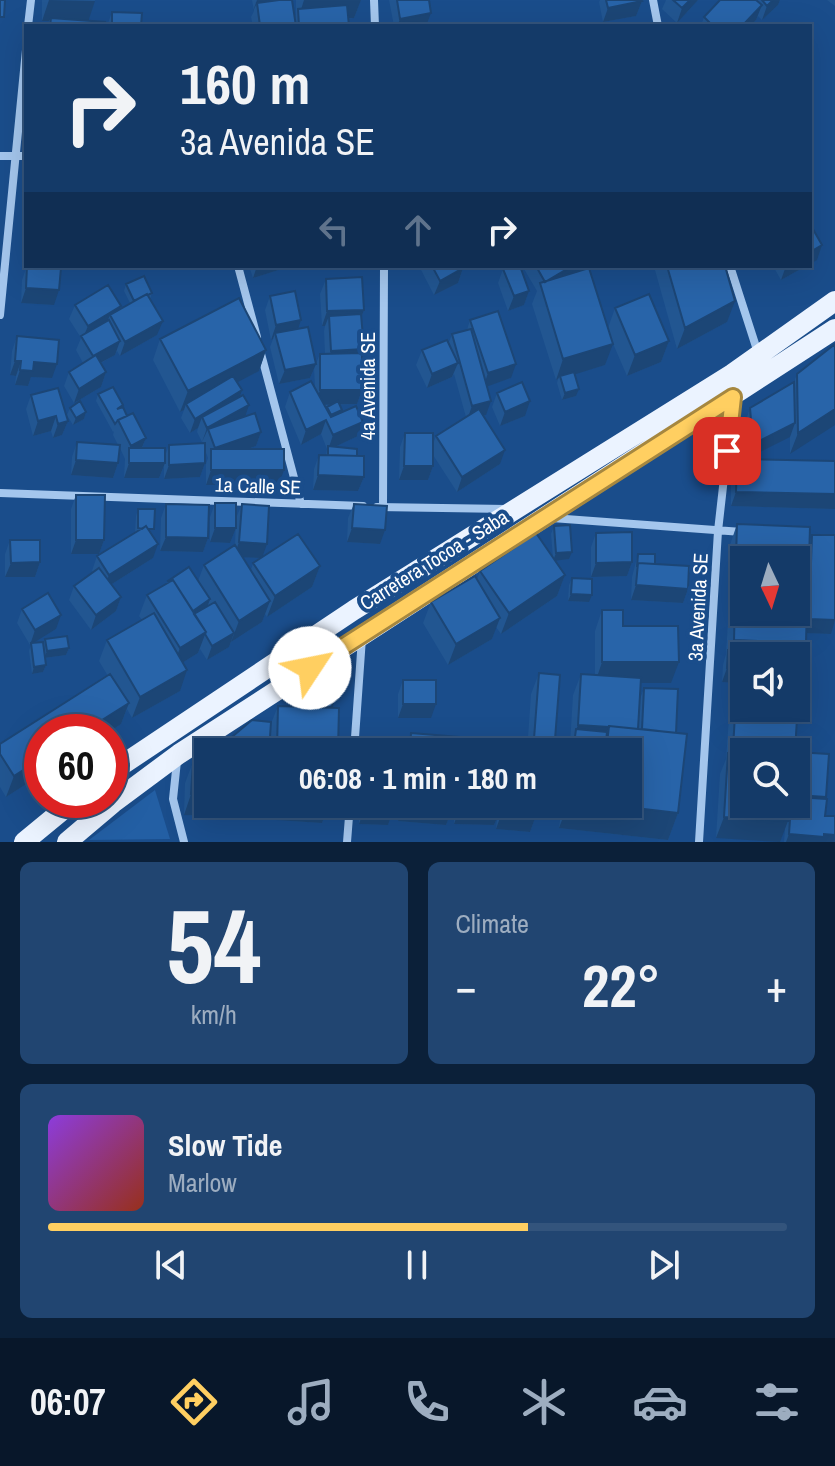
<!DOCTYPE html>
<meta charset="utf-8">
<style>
:root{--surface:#143a68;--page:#214571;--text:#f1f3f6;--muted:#9dadc0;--line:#33547c;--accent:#ffcf61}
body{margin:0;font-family:"Archivo Narrow",sans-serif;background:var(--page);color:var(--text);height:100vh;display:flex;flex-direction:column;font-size:30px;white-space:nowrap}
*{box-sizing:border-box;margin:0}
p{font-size:26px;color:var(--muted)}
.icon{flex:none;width:44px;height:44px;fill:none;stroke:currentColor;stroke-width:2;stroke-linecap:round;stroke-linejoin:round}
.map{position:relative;height:842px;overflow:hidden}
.side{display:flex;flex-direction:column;gap:20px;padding:20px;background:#0b2039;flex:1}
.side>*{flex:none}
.banner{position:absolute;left:24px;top:24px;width:788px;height:244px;border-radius:0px;box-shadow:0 8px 32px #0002,0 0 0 2px var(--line);background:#143a68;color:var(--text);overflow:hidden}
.needle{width:52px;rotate:176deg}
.fabs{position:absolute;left:730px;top:546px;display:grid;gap:16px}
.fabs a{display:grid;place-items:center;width:80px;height:80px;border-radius:0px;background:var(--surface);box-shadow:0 8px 32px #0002,0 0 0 2px var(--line);font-size:40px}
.speed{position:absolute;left:24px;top:714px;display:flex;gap:16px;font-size:40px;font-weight:700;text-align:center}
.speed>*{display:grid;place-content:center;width:104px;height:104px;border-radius:50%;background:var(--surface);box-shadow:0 8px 32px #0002,0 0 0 2px var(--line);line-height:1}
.speed .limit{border:12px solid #d22;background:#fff;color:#111}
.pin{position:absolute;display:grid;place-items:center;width:68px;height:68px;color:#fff;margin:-34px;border-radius:16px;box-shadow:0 4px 12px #0006}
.me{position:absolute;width:88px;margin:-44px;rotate:56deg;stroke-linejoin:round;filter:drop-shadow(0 0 6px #0008)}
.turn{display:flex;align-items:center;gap:28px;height:168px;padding:0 24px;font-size:36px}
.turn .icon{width:104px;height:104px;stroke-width:2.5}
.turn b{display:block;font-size:56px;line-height:68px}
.lanes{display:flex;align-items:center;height:76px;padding:0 24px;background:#0003;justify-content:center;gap:40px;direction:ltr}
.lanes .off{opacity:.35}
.big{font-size:60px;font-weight:700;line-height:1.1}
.side .widget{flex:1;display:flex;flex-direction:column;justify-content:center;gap:12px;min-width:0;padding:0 28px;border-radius:12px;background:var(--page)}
.side .dial{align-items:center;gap:0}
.dial b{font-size:104px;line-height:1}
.song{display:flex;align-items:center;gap:24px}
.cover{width:96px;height:96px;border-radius:12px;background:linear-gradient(135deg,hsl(270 70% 55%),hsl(10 70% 35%))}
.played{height:8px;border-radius:4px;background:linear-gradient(90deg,var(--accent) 65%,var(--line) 65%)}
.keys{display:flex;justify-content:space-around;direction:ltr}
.heat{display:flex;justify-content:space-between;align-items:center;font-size:44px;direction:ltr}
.side .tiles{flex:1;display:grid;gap:20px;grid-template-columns:1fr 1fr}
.widget:last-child{grid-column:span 2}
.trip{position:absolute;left:194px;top:738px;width:448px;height:80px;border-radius:0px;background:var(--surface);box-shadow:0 8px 32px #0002,0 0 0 2px var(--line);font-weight:700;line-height:80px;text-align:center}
.tab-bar{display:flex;height:128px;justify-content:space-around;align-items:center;background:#08172a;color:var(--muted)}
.tab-bar .icon{width:56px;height:56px}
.tab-bar .on{color:var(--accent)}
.tab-bar b{font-size:36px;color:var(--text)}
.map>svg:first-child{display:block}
.green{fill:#235fa4}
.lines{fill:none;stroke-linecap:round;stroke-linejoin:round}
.minor{stroke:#a4c6ed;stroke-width:8}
.primary{stroke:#ebf3ff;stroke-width:20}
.wall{fill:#225691;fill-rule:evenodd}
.shaded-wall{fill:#1c4676}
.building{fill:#2864a9;stroke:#1c4676;stroke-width:2}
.route-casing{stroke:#a6873f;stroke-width:20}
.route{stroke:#ffcf61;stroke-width:14}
.labels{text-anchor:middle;stroke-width:8;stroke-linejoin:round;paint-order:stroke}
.street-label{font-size:20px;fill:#fff;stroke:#1a4d8b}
</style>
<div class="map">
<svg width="835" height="842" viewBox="0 0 835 842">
<rect width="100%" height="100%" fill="#1a4d8b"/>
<path class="green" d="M155,790L170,839L89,840Z"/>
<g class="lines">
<path class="minor" d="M374,0L375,26
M653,0L658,26
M28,26L31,0
M0,156H26
M238,266L257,337
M730,266L758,353
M0,315L26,50
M260,350L301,504
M0,493L363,506
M377,507L507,509
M383,507L384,266
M552,518L742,532
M354,752L362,638
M177,761L173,799L184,842
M347,842L350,804
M699,842L718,531L733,398"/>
<path class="primary" d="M110,773L354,610L732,374L835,301
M24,842L75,800
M67,842L113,803L179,754L835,329"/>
</g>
<path class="wall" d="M42,0H95L88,20L104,26H47L49,21H42Z
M252,0H292L295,18L296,14V0H361L354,18L348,19L349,26H253L251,17L254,11Z
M389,0H429L426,26H394Z
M600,0H641L642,1L636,16L603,22L599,2Z
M666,0H698L677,23L662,9Z
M720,0H780L778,5L762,20L758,16L756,20L750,26H701L704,17Z
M827,0H835V6Z
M112,12L141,26H107Z
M26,166V193H25L23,173Z
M27,266L54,305L21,303L22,280Z
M249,266H291L253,278Z
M419,266H462L463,268L458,283L434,295Z
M525,266H583L582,270L608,328L615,308L669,341L661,362L627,376L611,339L605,365L574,374L576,396L562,400L557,383L558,379L556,380L532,304L537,291L524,269Z
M656,266H725L727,322L677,349L655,270Z
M773,266H806L781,280Z
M503,269L529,291L524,305L508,311L498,283Z
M326,279L364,310L362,316V390L357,404L339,405L341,413L363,422L358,436L334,447L357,456L364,477L358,491L313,490L314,469L319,455H326L327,449L321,434L301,445L285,407L290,392L315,387L314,368L320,354H325L324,331L325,326H322L320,294Z
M126,284L152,293L150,299L157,335L120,356L117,351L115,355L101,363L106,372L101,387L74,403L64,386L69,372L83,363L76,350L81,338L69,319L75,305L121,306L120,309L130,303L124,291Z
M270,296L298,329L316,364L310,378L279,384L270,347L273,339L271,340L265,310Z
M470,320L511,378L487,386L486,415L483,416L500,464L457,492L433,455V466L428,480H399L400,447L405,433L433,444L436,436L466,417L454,374L452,377L427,388L416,365L422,350L449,342L452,334L467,330Z
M17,336L52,378L31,377L28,386L15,385L16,376L10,375L12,351Z
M160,339L266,350L259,371L237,382L245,416L261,432L256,446L248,449L279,484L206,485V464L208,458L205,450V463L200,477L164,479V466L159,478H124L125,459L120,448L118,463L113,478L71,475L72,457L77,442L118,445L113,435L114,431L113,432L96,401L98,394L122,407L127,416L146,438L142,448L165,456L169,445L203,444V442H202L197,432L198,428L190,433L181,418L184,410L180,412L153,360Z
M835,344L790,454V436L748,458L745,423L750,408L794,382L797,374Z
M497,393L525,416L500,426L492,407Z
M31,395L68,421L62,435L53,438L51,431L33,436L26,409Z
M70,408L86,412L84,419L73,425L67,415Z
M737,459L835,461V509L731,506V473Z
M76,495L104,540L99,554H71V509Z
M215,503L236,528L230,543L210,542V517Z
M166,504L208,538L203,552L160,551L161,518Z
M242,504L262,558L320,566L312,587L267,617L265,614L262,622L231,642L229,647L207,660L200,649L198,653L183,662L180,691L132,718L127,709L121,724L6,797L0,787V744L108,676L99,661L107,640L142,620L139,616L147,595L168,583V581H198L204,565L235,545L236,518ZM243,557L261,558L253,563L251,570Z
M354,504L380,544L347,542L348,518Z
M138,509L152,535L153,558L112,584L121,597L116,611L91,630L69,600L74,586L93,572L92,571L97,556L135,533L136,516Z
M737,524L810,540L812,535L831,634L806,633L798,663V671L744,804H796L825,799V816L835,842H784L785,828L716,838L720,774L726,759L729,718L734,704V689L736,683L722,682L723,665L726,654L728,622L735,601L796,612V560H744V580L728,579L730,545ZM806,570L805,581H802Z
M554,526L569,559L555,560L565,575L557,596L501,634L496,627L492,639L448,665L423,623L431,602L477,579L480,571L553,558L551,534Z
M596,533L632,562L627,576L591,577V547Z
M10,540L40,562L35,577H5V554Z
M638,554L655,564L688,589L683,603L631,600L632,577Z
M572,578L589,602L568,601L569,585Z
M22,609L56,629L32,643L43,644L45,639L69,648L66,655L45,658L46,665L43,672L32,674L29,651L31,644L30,645L17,623Z
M602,610L623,626L671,683H641L640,699L644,688L676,733L678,813L668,840L559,828L562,804H628V752H568L570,744L573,695L581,674L595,675V631Z
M539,673L554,752H527L531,694Z
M403,680L431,718H398V694Z
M305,683L332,707L337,752H269L270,735L269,752H218L220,747L270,726L278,706L299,707L300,697Z
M411,733L458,752H404Z
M193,762L266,818L184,815L185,783Z
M277,804H329L322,823L276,820Z
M359,804H394L388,825L359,824Z
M400,804H454L446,825L398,821Z
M454,804H537L535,818L530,832L496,829L497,818L494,825L454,824Z"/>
<path class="shaded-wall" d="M49,0L95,1L88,22L51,18L49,21H42Z
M257,0H279L257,3L253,11Z
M304,0H361L354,18L299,21V16Z
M690,0H698L677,23L682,8Z
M773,0H780L778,5L762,20L767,6Z
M642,1L636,16L603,22L608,8Z
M762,5L756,20L750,26H742Z
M431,13L426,26H400V22L399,26H397L400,19Z
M822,245L817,260L810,264V252Z
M257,266H291L253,278Z
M572,266H583L581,272L545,282Z
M786,266H806L781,280Z
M463,268L458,283L434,295L440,281Z
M26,288L59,290L54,305L21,303Z
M529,291L524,305L508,311L514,296Z
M735,301L727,322L677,349L685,328Z
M121,306L116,320L110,315L105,327L82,340L88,326Z
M364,310L359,324L329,316L325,326H322L327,311Z
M301,320L296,335L275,333L273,339L271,340L276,325Z
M163,321L157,335L120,356L125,342Z
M120,341L115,355L87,370L93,356Z
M669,341L661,362L627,376L635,355Z
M613,344L605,365L560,379V376L558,379L556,380L563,359Z
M364,349L359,363L326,365L331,351Z
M266,350L259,371L189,408L186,404L184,410L180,412L188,391Z
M15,361H21L16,376L10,375Z
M34,362L57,364L52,378L31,377L28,386L15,385L20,370Z
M458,363L452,377L427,388L432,374Z
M316,364L310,378L279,384L285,370Z
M516,364L511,378L483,388L488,373Z
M106,372L101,387L74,403L79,389Z
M579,389L576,396L562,400L565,393Z
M242,390L237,405L202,417L198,428L190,433L195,419Z
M320,390H362L357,404L315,405Z
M491,401L486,415L467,420L472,406Z
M530,401L525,416L500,426L505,412Z
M249,405L244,420L208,429L202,442L207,428Z
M835,409V425L790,454L798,433Z
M86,412L84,419L73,425L76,418Z
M56,416L51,431L33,436L38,421Z
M326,420L321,434L301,445L306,430Z
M68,421L62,435L53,438L58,424Z
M363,422L358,436L328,450L333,435Z
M795,423L790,437L748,458L753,444Z
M261,432L256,446L211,462L215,448Z
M146,438L140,452L129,450L131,446Z
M505,450L500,464L457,492L462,477Z
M76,460L118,463L113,478L71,475Z
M129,463H165L159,478H124Z
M205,463L200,477L164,479L169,465Z
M404,466H433L428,480H399Z
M211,470H284L279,484L206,485Z
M318,475L364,477L358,491L313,490Z
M736,492L835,494V509L731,506Z
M215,528H236L230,543L210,542Z
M352,528L385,530L380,544L347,542Z
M166,537L208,538L203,552L160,551Z
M76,540H104L99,554H71Z
M239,542L267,544L262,558L234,557Z
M158,544L153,558L104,589L109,575Z
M572,552L569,559L553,561L556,553Z
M736,558L779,560H744V580L728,579Z
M796,561H809L801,582H796Z
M40,562L35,577H5L11,563Z
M632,562L627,576L591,577L596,563Z
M320,566L312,587L267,617L275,596Z
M565,575L557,596L501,634L509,613Z
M636,585L688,589L683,603L631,600Z
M571,594L592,595L589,602L568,601Z
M121,597L116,611L91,630L96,615Z
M210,599L205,614L196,620L190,613Z
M270,601L262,622L231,642L239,621Z
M61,615L56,629L30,645L35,630Z
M500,618L492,639L448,665L456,644Z
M809,619L835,620L831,634L804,633Z
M206,632L198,653L172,669L180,648Z
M234,633L229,647L207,660L212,646Z
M734,640L806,643L798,664L727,657Z
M69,648L66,655L44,658L47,651Z
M602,662H679L671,683H595Z
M46,665L43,672L32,674L34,667Z
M727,668L744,669V683L740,674L736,683L722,682Z
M187,670L180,691L132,718L140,697Z
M129,703L121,724L109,732H83Z
M403,704H436L431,718H398Z
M578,725L609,727L601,748L575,732Z
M277,749L338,750L337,752H276Z
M733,749L776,752H744V771L727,765Z
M42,758V774L6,797L14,776Z
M191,794L208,795V804H271L266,818L184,815Z
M796,795L826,797L821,812L796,804Z
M282,804H329L322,823L276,820Z
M405,804H454L446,825L398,821Z
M601,804L678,813L668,840L559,828L567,807L598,810Z
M364,810H393L388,825L359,824Z
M459,810L500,811L494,825L454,824Z
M501,815L535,818L530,832L496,829Z
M724,817L788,821L780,842L716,838Z
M789,834L835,835V842H786Z"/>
<path class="building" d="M0,0H5L4,17H0Z
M279,0H292L296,26H260L257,3Z
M397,0H429L431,13L400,19Z
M606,0H641L642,1L608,8Z
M673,0H690L682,8Z
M720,0H756L762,5L742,26H713L704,17Z
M762,0H773L767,6Z
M347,5L349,26H299L298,9Z
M112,12L142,13L141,26H112Z
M51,18L105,22L104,26H50Z
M400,22L419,23V26H400Z
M810,224L822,245L810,252Z
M27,266L61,268L59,290L26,288Z
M432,266H462L463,268L440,281Z
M511,266H520L529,291L514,296L503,269Z
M536,266H572L545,282Z
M667,266H725L735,301L685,328Z
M589,268L613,344L563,359L540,283Z
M144,276L152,293L148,295L147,294L134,301L126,284Z
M362,277L364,310L327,311L326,279Z
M108,285L121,306L88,326L75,305Z
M295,291L301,320L276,325L270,296Z
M147,294L163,321L125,342L110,315Z
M649,294L669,341L635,355L615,308Z
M239,298L266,350L188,391L160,339Z
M498,311L516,364L488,373L470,320Z
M361,314L364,349L331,351L329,316Z
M109,320L120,341L93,356L81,336Z
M308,327L316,364L285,370L275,333Z
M471,329L491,401L472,406L452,334Z
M17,336L59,340L57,364L34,362L33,371L20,370L21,361H15Z
M447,340L458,363L432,374L422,350Z
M835,344V409L798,433L797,374Z
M362,353V390H320V354Z
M96,355L106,372L79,389L69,372Z
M574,372L579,389L565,393L560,376Z
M233,376L242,390L195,419L186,404Z
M311,381L331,417L356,406L363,422L333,435L326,420L306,430L290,392Z
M522,382L530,401L505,412L497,393Z
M794,382L795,423L753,444L750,408Z
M113,387L123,405L117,409L123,407L127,416L118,420L115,424L98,394Z
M58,388L68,421L58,424L56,416L38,421L31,395Z
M243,395L249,405L207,428L202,417Z
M80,401L86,412L76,418L70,408Z
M338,401L342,410L331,415L327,407Z
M479,409L505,450L462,477L436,436Z
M133,413L146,438L131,446L118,420Z
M255,413L261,432L215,448L208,429Z
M405,433H433V466H404Z
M77,442L120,445L118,463L76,460Z
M205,443V463L169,465V445Z
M328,446L357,449V456L328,455Z
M129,448H165V463H129Z
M211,449H284V470H211Z
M319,455L364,456V477L318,475Z
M737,459L835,461V494L736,492Z
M76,495H105L104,540H76Z
M215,503H236V528H215Z
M166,504L209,505L208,538L166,537Z
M242,504L269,506L267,544L239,542Z
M354,504L387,506L385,530L352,528Z
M138,509H155L154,529H148L146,526L142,529L138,528Z
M737,524L810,527L809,561L736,558Z
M570,525L572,552L556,553L554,526Z
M146,526L158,544L109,575L97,556Z
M632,532V562L596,563V533Z
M536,533L565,575L509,613L480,571Z
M298,534L320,566L275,596L253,563Z
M812,535H835V620L809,619Z
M10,540H40V562L11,563Z
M235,545L270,601L239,621L204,565Z
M638,554H655V564L638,563L637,567Z
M638,563L689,566L688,589L636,585Z
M189,567L210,599L193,611L173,580L169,582L168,581Z
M99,568L121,597L96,615L74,586Z
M475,576L500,618L456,644L431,602Z
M572,578L592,579V595L571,594Z
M173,580L206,632L180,648L147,595Z
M796,581H806L805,604H796Z
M48,593L61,615L35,630L22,609Z
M735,601L744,602V612H796V604H807L806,643L734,640Z
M215,602L234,633L212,646L205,634L206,632L194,614Z
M602,610H623V626H678L679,662H602Z
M154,613L187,670L140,697L107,640Z
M67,636L69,648L47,651L45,639Z
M43,642L46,665L34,667L31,643Z
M728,650L799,653L798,671L796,670V656H744V669L727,668Z
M539,673L560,675L554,752H533Z
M110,674L129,703L83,732H42V758L14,776L0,754V744Z
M581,674L641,678L638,729L609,726V727L578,725Z
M740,674H744V698L739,697Z
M796,676H797V701H796Z
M403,680H436V704H403Z
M305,683L334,687L332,707H302Z
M644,688L678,689L676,733L642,729Z
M736,697L744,698V708H796V701H798L795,752L733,749Z
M278,706L339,708L338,750L277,749Z
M252,720L271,722L269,752H220V747Z
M609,726L687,734L678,813L601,804H628V752H606Z
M576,729L607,732L605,752H573Z
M411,733L459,737L458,752H410Z
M795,752L829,754L826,797L796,795Z
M728,753L744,754V804H789L788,821L724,817Z
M193,762L208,763V795L191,794Z
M796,797L827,799L825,816H835V835L824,834V837L789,834L791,804H796Z
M364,804H394L393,810H364Z
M459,804H500V811L459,810Z
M502,804H537L535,818L501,815Z
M567,804H599L598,810L567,807Z"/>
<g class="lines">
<g class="route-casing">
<path id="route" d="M310,668L733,397L727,451"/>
</g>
<use href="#route" class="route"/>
</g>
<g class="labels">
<g class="street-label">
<text transform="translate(368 386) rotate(-90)" y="7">4a Avenida SE</text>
<text transform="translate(258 486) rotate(2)" y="7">1a Calle SE</text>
<text transform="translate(434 560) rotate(-32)" y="7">Carretera Tocoa - Saba</text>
<text transform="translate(698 607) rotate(-87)" y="7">3a Avenida SE</text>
</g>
</g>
</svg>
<div class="fabs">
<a><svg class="needle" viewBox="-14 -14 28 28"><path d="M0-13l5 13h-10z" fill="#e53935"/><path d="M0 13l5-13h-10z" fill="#9dadc0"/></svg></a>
<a><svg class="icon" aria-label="sound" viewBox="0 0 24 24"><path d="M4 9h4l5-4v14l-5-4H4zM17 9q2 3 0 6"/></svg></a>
<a><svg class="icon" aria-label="search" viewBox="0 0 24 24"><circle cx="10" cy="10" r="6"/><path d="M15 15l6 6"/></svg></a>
</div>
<div class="speed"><div class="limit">60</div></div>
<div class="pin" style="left:727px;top:451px;background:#d93025"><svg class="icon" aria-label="arrive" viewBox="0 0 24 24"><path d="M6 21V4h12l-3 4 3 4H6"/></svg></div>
<svg class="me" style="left:310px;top:668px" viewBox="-20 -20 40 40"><circle r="19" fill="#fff"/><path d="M0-13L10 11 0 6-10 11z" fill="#ffcf61"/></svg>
<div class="trip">06:08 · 1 min · 180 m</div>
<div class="banner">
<div class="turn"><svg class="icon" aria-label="right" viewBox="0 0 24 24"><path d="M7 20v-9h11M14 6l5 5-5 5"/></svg><div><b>160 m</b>3a Avenida SE</div></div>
<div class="lanes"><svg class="icon off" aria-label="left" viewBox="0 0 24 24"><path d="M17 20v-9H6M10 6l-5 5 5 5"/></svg><svg class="icon off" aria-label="ahead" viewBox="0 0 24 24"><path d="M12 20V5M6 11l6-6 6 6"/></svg><svg class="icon" aria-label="right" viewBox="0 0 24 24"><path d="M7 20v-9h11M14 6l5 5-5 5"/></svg></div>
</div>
</div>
<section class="side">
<div class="tiles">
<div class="widget dial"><b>54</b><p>km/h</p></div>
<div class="widget"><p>Climate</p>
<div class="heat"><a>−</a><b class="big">22°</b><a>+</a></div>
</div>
<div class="widget">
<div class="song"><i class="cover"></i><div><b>Slow Tide</b><p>Marlow</p></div></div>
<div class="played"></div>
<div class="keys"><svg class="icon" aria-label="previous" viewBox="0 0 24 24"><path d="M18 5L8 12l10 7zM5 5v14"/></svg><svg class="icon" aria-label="pause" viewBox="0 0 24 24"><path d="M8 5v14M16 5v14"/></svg><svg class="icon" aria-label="next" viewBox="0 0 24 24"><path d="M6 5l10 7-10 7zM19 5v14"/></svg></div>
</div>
</div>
</section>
<nav class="tab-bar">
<b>06:07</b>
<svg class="icon on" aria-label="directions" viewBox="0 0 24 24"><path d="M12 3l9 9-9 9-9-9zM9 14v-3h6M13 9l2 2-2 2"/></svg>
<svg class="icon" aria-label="music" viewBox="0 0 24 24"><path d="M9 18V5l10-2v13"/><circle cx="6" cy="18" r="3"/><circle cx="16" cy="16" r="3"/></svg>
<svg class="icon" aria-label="phone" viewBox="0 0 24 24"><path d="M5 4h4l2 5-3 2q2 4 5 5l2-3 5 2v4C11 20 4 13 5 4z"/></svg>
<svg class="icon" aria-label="climate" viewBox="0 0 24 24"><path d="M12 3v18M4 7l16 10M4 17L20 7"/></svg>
<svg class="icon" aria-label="car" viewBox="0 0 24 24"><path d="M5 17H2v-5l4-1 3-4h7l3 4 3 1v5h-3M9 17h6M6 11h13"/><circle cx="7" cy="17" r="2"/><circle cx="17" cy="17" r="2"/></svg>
<svg class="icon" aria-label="filters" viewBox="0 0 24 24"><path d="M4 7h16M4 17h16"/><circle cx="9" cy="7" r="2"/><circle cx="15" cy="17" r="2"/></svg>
</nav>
